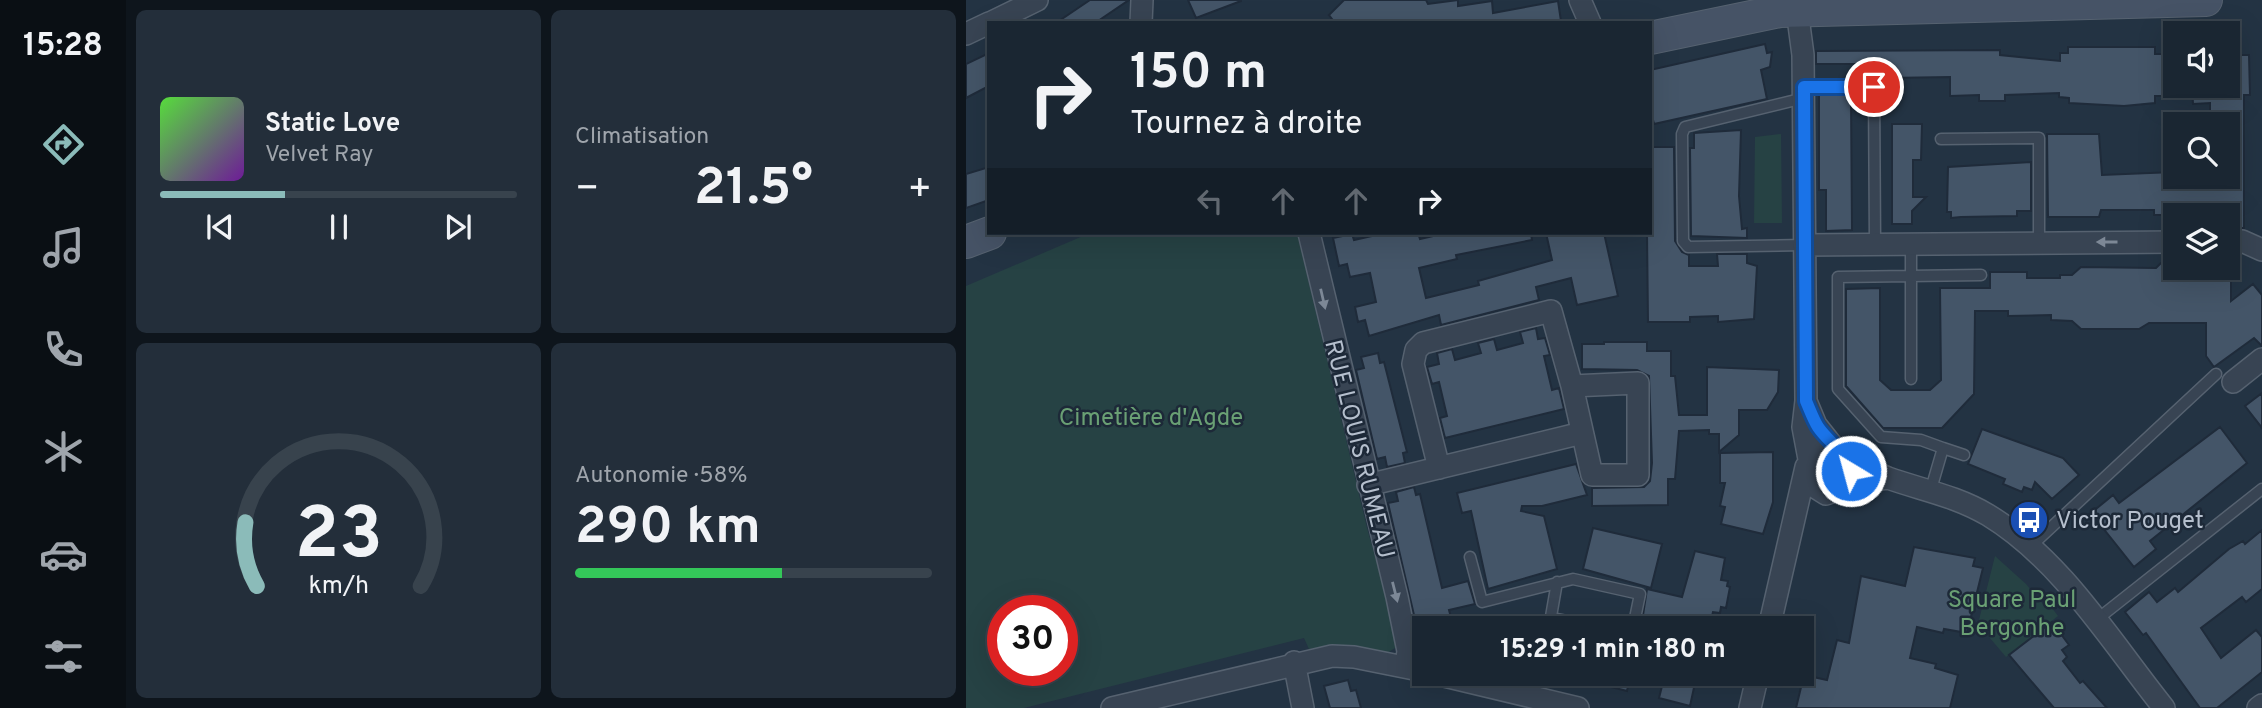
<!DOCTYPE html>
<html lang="fr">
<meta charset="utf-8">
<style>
:root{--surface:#1a2632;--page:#232e3a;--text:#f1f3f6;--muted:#9fa5ac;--line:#38434d;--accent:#8bbbb9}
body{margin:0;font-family:Overpass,sans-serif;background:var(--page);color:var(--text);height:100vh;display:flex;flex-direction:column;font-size:26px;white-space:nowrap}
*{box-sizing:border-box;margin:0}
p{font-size:23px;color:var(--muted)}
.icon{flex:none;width:38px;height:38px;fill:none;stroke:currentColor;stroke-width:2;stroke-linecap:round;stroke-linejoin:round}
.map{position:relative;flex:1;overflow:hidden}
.panel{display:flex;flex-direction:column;gap:10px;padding:10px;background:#0e151c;width:840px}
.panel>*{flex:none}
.hud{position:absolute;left:21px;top:21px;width:665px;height:214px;border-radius:0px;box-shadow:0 7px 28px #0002,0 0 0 2px var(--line);background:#1a2632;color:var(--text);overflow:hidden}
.tools{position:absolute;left:1197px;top:21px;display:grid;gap:14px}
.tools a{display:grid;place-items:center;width:77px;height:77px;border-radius:0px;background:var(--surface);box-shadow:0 7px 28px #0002,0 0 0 2px var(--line);font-size:35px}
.speed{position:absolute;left:21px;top:595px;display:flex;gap:14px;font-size:35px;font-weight:700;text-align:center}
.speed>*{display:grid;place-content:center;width:91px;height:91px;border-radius:50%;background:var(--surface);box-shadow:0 7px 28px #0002,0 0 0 2px var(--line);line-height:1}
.speed .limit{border:10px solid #d22;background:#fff;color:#111}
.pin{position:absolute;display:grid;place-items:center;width:60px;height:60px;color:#fff;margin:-30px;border:4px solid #fff;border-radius:50%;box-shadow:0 2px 7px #0007}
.me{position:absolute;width:77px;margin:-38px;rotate:323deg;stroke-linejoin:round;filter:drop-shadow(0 0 5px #0008)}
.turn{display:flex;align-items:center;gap:24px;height:147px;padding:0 28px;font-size:32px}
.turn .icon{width:91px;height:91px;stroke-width:2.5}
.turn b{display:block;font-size:49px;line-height:60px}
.lanes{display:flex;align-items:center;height:66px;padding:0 28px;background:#0003;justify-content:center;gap:35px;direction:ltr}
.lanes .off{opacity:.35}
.big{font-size:52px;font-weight:700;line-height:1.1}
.panel .card{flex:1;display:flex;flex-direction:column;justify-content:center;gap:10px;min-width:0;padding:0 24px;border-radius:10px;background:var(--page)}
.panel .dial{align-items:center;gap:0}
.dial svg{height:182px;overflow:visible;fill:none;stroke:var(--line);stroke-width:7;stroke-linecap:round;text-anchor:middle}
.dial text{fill:var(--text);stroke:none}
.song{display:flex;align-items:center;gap:21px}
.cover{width:84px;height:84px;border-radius:10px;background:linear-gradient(135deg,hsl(110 70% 55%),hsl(280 70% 35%))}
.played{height:7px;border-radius:4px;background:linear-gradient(90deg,var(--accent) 35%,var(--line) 35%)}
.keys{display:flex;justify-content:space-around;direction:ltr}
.heat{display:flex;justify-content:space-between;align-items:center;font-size:38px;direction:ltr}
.charge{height:10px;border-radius:5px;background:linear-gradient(90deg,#34c759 58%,var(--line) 0)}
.panel .tiles{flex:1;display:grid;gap:10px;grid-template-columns:repeat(2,1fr)}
.trip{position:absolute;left:446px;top:616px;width:402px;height:70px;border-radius:0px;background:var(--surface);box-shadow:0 7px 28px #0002,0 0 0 2px var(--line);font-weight:700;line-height:70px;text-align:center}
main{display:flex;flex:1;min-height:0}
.menu{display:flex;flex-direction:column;width:126px;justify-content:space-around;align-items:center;background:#0a0f14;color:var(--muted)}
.menu .icon{width:49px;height:49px}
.menu .current{color:var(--accent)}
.menu b{font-size:32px;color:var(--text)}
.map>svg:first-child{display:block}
.green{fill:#264244;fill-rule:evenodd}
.building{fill:#445568;stroke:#1f2b3a;stroke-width:2}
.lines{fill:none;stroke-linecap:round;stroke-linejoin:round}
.service-casing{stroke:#566270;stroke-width:13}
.minor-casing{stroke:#566270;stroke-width:24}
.secondary-casing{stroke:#566270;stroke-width:34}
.service{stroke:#384453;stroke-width:10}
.minor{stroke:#384453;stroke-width:21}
.secondary{stroke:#465366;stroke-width:32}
.oneway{fill:#7d8896}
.route-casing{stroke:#114b97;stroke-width:18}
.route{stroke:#1a73e8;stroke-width:12}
.labels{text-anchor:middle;stroke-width:5;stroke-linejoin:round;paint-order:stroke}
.park-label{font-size:24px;fill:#6aa074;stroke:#1d2938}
.street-label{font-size:24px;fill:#b5bfcd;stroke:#1d2938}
.poi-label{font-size:24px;fill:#b5bfcd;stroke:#1d2938;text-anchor:start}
</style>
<main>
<nav class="menu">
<b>15:28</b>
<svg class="icon current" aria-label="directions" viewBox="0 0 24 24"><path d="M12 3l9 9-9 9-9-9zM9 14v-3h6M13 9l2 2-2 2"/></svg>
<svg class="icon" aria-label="music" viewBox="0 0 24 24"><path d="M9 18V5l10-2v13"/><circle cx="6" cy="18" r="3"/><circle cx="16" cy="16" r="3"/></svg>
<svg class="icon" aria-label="phone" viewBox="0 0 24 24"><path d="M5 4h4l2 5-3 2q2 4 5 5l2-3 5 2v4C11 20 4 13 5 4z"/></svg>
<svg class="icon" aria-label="climate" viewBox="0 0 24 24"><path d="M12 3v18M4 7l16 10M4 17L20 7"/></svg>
<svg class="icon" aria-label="car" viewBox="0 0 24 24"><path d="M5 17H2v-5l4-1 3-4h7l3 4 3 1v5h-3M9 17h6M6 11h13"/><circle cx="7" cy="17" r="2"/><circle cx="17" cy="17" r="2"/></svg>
<svg class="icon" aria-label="filters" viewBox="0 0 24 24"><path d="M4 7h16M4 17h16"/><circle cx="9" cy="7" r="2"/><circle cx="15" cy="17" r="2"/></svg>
</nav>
<section class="panel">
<div class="tiles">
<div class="card">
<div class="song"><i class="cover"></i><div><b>Static Love</b><p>Velvet Ray</p></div></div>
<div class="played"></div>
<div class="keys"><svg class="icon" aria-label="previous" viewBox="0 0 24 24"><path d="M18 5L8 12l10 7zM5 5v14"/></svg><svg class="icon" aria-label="pause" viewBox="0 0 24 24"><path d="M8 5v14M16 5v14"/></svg><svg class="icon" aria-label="next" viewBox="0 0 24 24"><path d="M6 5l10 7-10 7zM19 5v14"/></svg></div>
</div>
<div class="card"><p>Climatisation</p>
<div class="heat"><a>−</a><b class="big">21.5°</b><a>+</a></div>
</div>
<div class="card dial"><svg viewBox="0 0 100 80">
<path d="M14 69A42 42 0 1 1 86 69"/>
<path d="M14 69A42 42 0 0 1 9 41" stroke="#8bbbb9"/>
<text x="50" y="56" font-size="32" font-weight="700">23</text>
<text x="50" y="72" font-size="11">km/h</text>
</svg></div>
<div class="card"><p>Autonomie · 58%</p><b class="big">290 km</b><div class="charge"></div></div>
</div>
</section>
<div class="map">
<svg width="1296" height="708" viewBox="0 0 1296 708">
<rect width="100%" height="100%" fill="#233343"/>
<path class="green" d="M815,134L816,223H788L789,137Z
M124,233H331L401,528L434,645L421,653L379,645L343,649L338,638L58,708H0V286ZM37,611H96V670H37Z
M1029,556L1060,584L1082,610L1086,608L1092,616L1040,657L1012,624Z"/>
<path class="building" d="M124,0H163L129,23H90Z
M222,0H275V1L230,18Z
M378,0H460L462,4L492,0V6L526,1L527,13L592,1L595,21L369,23L363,15Z
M799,44L801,53L806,52L804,67L795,70L801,99L688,124L684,108V70Z
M1102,47H1189V54H1209V96H1189V103L1158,106L1103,103V98L1093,97V93L1039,95V101H1013V95L984,96V77L922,78V64H850V51L1034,50V55L1094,61V53H1102Z
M23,53V86L0,98V64Z
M1270,55H1283L1284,95H1278V228H1262V215H1188V210H1135L1133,217H1082L1081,134H1133L1136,175L1208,172L1209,177H1262V124H1244V103L1227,104L1226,86H1262V60H1270Z
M853,95H885L886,230L860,231V190H853Z
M926,124H956L955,160H947V197H960L946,211V224H926Z
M775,130L773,196L776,229L781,228V238L725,236L724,148H728V133Z
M684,147H708L709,241L716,252L723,255V266H752L751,254H781V263L791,266L788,319L752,322V316L724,317V322H682L681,233H684Z
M1065,162V211H1051V216L995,217L985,218V212H981L982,167Z
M23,167V200L0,208V174Z
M419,233H452L454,239L480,233H565L566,240L490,255L491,259L453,268L460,298L513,285L512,281L586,260L580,233H638L652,296L611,305L605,278L570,287L573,300L475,325L473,315L403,336L399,320L392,322L389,307L410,302L404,273L384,277L381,264L373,266L367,238L386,234L388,240Z
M1195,263H1209V268H1229L1239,272H1265V301L1287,284L1296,295V346L1288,338L1248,367L1240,356V323H1183L1173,329H1115L1106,321L1085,320V315L1042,316V311H1009L1008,394L976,428H917L880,386V289L914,288V380L925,390H964L975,380L974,288H1024V272H1061V278H1094V275H1106L1115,267L1190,268Z
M570,328L572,339L579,338L584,355L578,356L586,390L593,388L598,409L479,438L474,418L481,416L473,382L466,384L461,367L473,364L471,353L486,349L489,360L515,353L512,343L528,339L531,350L557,343L554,332Z
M638,342H681V351H705V376H709L713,415H741V367L813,370L812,392L801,410H773V435L753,452V434H743V430L713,431L709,479H702V505L626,506V488L678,487L684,481L686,463L683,376L671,370L616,369V344H638Z
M412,353L414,363L418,362L441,452L437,453L439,463L421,467L419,457L411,459L390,370L398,368L395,357Z
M1296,393V428L1279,406Z
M1254,427L1281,463L1184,541L1190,549L1168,567L1125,513L1147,495L1153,503Z
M1016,429L1097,458L1113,475L1086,499L1069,482L1066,490L1058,487L1056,492L1037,484L1039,479L1002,464Z
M807,452V502L797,534L755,524L759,507L754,506L759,483H754V453Z
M610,464L621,495L576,506H556L555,511L578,516L591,569L522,589L505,511L496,513L491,493Z
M448,487L450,495L454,494L476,588L502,581L509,604L483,610L486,621L482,622L484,628H451L422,503L432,501L430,492Z
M627,528L696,544L685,588L617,569Z
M1296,530V589L1280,602L1276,597L1235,628L1255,658L1290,630L1296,637V672L1251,708H1234L1180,633L1177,635L1159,612L1183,592L1191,602L1209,588L1212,592L1263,549L1277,541L1279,544Z
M948,547L1009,558L1007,566L1017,568L1001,633L978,629L977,633L951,627L944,658L970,664L969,668L992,675L984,708H830L838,675L861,680L871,640L883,643L895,576L939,586Z
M729,551L759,558L755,580L762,581L761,586L764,587L760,608L755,607L754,613L747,612L743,628H675L681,589L716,597Z
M1086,622L1103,645L1096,650L1101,657L1097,661L1114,683L1117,681L1141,708H1088L1043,655Z
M614,674H665L661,691L614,679Z
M699,674H731L724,706L693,698Z
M382,680L385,691L390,690L395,708H364L358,686Z"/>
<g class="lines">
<g class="service-casing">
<path id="service" d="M838,87H908L909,244
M838,98L719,127L716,134L717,241L722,247L838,245
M975,139L1073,138V243
M945,244V379
M977,448L998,455
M965,489L977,448L955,440L915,437L872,389V277L1015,275
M1064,547L1250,374
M504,557L516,602L607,579L674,594L667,628
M585,618L636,628
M1129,621L1296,489
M583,628L591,582
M567,697L573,674"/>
</g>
<g class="minor-casing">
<path id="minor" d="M614,0L624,23
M831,10L837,55L840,401L837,427L843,459
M24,23L71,0
M175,23L176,0
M0,34L23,23
M343,233L431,597L442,651L440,666
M1262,241H1276L1296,250
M838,245L1209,242
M1267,382L1296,359
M840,401L850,425L869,449
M473,468L447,364L450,350L457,343L585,311L606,386L672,383V475H626L606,386
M922,478L898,481L860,494L844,484L840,467L850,452C875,442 899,469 922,478C956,490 990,496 1022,515C1096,560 1145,642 1198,708
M402,485L616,433
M803,628L840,467
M328,662L337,708
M470,674L612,708
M146,708L366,656L388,657L458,671
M784,708L792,674
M1292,708L1296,705"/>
</g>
<g class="secondary-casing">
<path id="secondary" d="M684,38L814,11L1240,0
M0,242L24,233"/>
</g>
<use href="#service" class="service"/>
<use href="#minor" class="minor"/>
<use href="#secondary" class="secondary"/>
</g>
<defs><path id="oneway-solid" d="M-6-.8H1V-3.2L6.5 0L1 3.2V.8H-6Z" transform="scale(1.75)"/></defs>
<g class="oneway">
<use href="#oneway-solid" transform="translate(1141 242) rotate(180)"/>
<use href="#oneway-solid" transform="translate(357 299) rotate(77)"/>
<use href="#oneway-solid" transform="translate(429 592) rotate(76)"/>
</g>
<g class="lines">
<g class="route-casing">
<path id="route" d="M885,471C881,453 863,443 852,427C847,419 844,410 840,401L838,87H908"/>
</g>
<use href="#route" class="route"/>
</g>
<defs>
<g id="bus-disc" transform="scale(2.0125)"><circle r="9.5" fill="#1a4fb4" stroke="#1d2938"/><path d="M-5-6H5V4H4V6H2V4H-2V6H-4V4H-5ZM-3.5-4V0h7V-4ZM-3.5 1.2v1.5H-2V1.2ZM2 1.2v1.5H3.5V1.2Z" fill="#fff"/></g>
</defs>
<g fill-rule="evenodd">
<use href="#bus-disc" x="1063" y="520"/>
</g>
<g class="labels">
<g class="park-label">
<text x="185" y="425">Cimetière d'Agde</text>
<text x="1046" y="607">Square Paul<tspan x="1046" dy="28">Bergonhe</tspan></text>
</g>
<g class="street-label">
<text transform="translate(394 449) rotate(76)" y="8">RUE LOUIS RUMEAU</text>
</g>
<g class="poi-label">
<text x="1090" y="528">Victor Pouget</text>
</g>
</g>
</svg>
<div class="tools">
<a><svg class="icon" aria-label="sound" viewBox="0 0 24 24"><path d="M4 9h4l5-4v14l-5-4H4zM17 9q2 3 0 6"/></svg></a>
<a><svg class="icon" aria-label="search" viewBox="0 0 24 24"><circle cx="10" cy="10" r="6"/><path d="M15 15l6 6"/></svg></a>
<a><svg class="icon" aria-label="layers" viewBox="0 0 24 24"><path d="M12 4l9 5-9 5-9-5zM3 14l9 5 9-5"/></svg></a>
</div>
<div class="speed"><div class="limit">30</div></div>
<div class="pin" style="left:908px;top:87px;background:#d93025"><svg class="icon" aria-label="arrive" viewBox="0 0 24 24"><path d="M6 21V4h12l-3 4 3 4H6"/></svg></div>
<svg class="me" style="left:885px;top:471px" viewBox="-20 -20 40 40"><circle r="17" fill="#1a73e8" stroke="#fff" stroke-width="3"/><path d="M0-11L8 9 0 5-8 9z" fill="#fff"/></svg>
<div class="trip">15:29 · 1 min · 180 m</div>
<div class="hud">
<div class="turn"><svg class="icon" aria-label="right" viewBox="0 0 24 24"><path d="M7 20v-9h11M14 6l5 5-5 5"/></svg><div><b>150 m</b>Tournez à droite</div></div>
<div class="lanes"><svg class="icon off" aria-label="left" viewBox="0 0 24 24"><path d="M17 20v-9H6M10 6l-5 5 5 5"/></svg><svg class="icon off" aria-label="ahead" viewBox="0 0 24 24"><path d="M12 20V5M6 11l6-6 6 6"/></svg><svg class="icon off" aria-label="ahead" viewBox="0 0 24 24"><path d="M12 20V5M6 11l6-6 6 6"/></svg><svg class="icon" aria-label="right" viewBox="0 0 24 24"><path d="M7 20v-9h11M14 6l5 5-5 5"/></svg></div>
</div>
</div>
</main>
